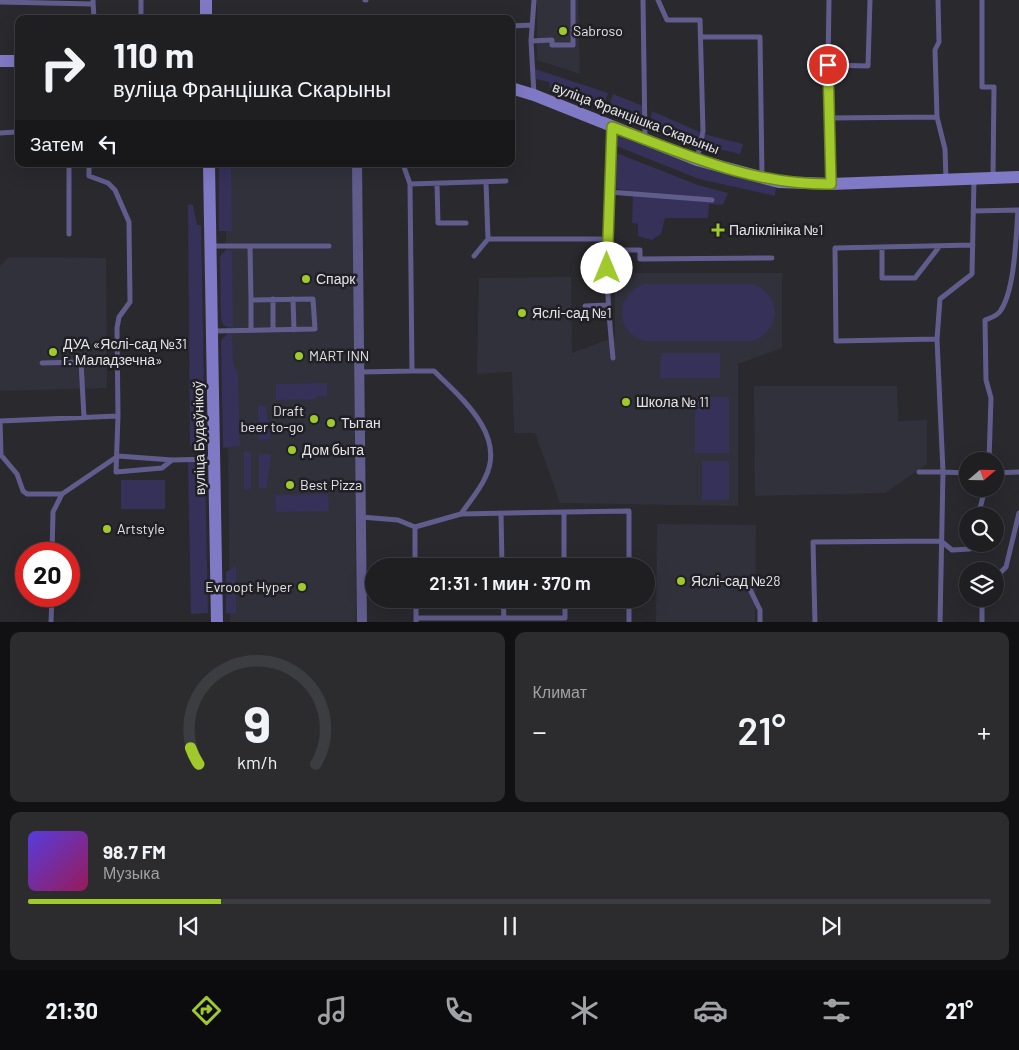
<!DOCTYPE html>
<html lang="ru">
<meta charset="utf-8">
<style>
:root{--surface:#1f1f22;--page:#2c2c2f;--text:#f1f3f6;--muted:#a1a2a5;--line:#3c3d40;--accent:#a0c92b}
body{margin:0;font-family:Barlow,sans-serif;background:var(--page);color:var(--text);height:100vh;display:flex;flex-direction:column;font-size:19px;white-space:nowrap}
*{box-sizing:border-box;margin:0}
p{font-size:16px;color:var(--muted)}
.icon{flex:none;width:28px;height:28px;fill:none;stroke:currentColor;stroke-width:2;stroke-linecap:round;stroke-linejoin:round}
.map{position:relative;height:622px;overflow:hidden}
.drawer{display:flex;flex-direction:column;gap:10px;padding:10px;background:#111113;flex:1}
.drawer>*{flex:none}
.top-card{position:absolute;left:15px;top:15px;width:500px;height:152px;border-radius:10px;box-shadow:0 5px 20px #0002,0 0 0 1px var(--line);background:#1f1f22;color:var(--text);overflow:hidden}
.needle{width:32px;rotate:70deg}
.tools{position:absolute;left:959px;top:452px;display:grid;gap:10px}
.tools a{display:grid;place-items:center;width:45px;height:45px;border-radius:50%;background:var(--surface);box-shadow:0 5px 20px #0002,0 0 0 1px var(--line);font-size:25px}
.speed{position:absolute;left:15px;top:542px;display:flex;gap:10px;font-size:25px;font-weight:700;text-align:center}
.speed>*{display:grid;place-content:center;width:65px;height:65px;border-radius:50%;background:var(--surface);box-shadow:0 5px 20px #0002,0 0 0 1px var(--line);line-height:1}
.speed .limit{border:8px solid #d22;background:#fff;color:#111}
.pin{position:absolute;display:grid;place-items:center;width:42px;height:42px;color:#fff;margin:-21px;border:2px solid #fff;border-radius:50%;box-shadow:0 1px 5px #0007}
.me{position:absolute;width:55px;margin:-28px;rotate:0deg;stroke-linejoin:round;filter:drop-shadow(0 0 4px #0008)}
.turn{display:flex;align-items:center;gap:18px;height:105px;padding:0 15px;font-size:22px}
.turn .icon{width:65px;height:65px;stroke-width:2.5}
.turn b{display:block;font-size:35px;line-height:42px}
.then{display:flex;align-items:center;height:48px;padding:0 15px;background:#0003;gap:10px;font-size:19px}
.big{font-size:38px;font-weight:600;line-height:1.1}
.drawer .card{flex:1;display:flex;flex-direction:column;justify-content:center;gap:8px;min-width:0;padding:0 18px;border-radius:10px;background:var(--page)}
.drawer .dial{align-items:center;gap:0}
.dial svg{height:130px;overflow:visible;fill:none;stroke:var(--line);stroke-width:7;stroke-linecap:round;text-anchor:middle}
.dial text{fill:var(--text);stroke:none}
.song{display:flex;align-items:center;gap:15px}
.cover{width:60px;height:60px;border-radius:8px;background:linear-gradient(135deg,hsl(250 70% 55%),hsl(330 70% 35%))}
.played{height:5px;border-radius:2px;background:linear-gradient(90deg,var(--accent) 20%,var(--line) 20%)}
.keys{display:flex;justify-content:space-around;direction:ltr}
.heat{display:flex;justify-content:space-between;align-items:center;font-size:28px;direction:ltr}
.drawer .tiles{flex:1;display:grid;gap:10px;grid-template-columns:1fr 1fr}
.card:last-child{grid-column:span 2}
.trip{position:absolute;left:365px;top:558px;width:290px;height:50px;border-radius:25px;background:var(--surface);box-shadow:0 5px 20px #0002,0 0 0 1px var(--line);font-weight:600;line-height:50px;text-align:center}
.tab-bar{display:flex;height:80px;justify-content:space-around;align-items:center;background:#0c0c0e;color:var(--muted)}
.tab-bar .icon{width:35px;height:35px}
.tab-bar .on{color:var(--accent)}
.tab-bar b{font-size:22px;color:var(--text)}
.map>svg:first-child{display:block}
.built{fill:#31313c}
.green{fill:#353159}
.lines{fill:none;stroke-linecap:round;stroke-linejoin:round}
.lane{stroke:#605d8d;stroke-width:5}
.street{stroke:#605d8d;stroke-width:10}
.secondary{stroke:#807ac6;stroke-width:12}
.route-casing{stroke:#68831c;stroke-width:12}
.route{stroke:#a0c92b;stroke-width:9}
.poi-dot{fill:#a0c92b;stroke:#1f1f24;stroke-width:2}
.labels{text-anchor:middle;stroke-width:5;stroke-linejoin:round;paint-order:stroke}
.poi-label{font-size:14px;fill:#e4e4e8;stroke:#1f1f24;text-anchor:start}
.street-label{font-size:14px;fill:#e4e4e8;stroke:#1f1f24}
</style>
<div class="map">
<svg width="1019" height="623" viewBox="0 0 1019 623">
<rect width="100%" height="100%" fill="#29292e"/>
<path class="built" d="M537,0H578L580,74L537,60Z
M225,164H353L356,622H230Z
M9,257L106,258L107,388L0,391V266Z
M615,273H782V348L738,364V506L560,503L535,433H514L512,372L477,374L479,278L571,277L572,353L615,337Z
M754,386H897L898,421L927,420V464L885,493L755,496Z
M657,524L756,525L755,622L656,623Z"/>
<path class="green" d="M535,69L608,93L602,110L550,88L549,82L536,79Z
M613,94L643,106L641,128L607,112Z
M652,111L700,132L696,149L649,128Z
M617,134L776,185L775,196L699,179L614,145Z
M704,134L743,144L740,154L702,145Z
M614,152L698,185L728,193L723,205L709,204L708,218H665L661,234L652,240L638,236V224L632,223L633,192L613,188Z
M219,164H231L232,231H219Z
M188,204L193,205L197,225H201L205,445H190Z
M226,250L232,251L233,327L224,326L221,319L220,256Z
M644,284H752C782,293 782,332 752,341H645C614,333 615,294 644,284Z
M228,334H232L233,363L238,374L240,446L223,448L221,343L222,339Z
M661,353H720V378H660Z
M327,383V396H316V399L276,400V384Z
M695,397H729V453H695Z
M258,406H266C266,418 270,427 270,439L258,440Z
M244,452H251V489H244Z
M259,454H271C271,466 267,475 267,488H259Z
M702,461H729V500H702Z
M188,462H205L208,613L191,614Z
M121,480H165V509H121Z
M328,494L329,511L276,512L275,495Z
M236,566V614L226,613V572Z"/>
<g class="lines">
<path class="lane" d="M93,0L94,19
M141,0V19
M365,0H366
M534,0L531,41L534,95
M643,0L645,138
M658,0L667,20H700L703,131L697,160
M938,0L939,42L935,50L937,117L945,149L946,180
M982,0V87H994L993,178
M0,2L93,4
M511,26L532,25
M701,37H760L762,177
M531,41L552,40V45H573V0
M828,65L829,0
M828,118L937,117
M612,127C603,203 605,282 613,358
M0,133L16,132
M69,164V234
M89,164V176L108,183L115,190L129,222L130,302L119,317L117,328L118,416
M403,164L410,184L506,181
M486,182L488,239H607
M437,183L438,223H466
M831,183L828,65L868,66L870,0
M609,192L712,200
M973,211L1018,210C1016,236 1015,289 1001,310C998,316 990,318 985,320L986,380L991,398L989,461
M210,246H329
M882,248V278H915L939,247
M607,250H640V259L772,258
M474,256L488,239
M273,299V330
M293,299L294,330
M585,306L608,305
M251,330V300
M212,331L315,329L313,299L251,300L250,247
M937,339L836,341L835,248L973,245
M42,363L81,362L84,417
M412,371H434C461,398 507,435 485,478C479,491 469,502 461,514
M360,372L412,371L410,184
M0,421L118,416L116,472L162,468L172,460
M0,421L1,455L17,474L23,491L27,494H62
M919,472H943L937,339L940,299L972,274L974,179
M995,473L1019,472
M564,512L629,511V566
M501,513L502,566
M978,516L985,489
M361,517L398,520L415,527V566
M415,527L461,514L564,512V566
M52,554L53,512L62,494L118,456L172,460L214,459
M995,578L1006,567L1019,513
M745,579L760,610V623
M416,599V623
M503,599L504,618
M629,599V623
M982,599V623
M416,618H565V599
M51,623L52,596
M815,623L813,542L941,541L952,550L970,549L971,544
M940,623L943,472L968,473"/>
<path class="street" d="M357,164L362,623"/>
<path class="secondary" d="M206,0V19
M0,61H19
M511,88L534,95L697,160L779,182L831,184L1019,177
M209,164L217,623"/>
</g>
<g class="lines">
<g class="route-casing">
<path id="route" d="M607,268L612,127C686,154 750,185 831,184L828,65"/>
</g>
<use href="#route" class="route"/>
</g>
<g class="poi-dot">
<circle cx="563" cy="31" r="5"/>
<path d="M715.5 222.5h5v5h5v5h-5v5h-5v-5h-5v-5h5z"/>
<circle cx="306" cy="279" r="5"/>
<circle cx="522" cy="313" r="5"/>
<circle cx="53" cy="352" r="5"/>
<circle cx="299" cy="356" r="5"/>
<circle cx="626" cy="402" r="5"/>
<circle cx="314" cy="419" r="5"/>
<circle cx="331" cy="423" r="5"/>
<circle cx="292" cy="450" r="5"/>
<circle cx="290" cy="485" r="5"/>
<circle cx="107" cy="529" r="5"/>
<circle cx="681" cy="581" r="5"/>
<circle cx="302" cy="587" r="5"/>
</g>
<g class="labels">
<g class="poi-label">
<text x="573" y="36">Sabroso</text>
<text x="729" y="235">Паліклініка №1</text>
<text x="316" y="284">Спарк</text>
<text x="532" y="318">Яслі-сад №1</text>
<text x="63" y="349">ДУА «Яслі-сад №31<tspan x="63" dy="16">г. Маладзечна»</tspan></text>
<text x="309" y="361">MART INN</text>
<text x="636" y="407">Школа № 11</text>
<text x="304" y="416" text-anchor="end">Draft<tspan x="304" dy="16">beer to-go</tspan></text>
<text x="341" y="428">Тытан</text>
<text x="302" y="455">Дом быта</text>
<text x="300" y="490">Best Pizza</text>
<text x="117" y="534">Artstyle</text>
<text x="691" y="586">Яслі-сад №28</text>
<text x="292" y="592" text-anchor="end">Evroopt Hyper</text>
</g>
<g class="street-label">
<text transform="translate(636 118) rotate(21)" y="5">вуліца Францішка Скарыны</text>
<text transform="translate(199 438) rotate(-91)" y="5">вуліца Будаўнікоў</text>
</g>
</g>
</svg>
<div class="tools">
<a><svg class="needle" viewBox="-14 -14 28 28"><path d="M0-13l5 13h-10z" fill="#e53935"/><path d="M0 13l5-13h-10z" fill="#a1a2a5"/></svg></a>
<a><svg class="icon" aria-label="search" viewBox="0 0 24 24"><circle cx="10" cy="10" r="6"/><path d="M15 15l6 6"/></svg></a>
<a><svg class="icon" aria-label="layers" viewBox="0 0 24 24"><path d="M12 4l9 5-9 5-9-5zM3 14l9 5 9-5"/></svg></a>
</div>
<div class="speed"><div class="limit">20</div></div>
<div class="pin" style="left:828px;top:65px;background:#d93025"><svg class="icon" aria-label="arrive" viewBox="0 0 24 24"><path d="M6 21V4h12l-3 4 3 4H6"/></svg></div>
<svg class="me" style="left:607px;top:268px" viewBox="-20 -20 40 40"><circle r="19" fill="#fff"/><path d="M0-13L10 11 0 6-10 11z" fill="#a0c92b"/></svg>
<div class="trip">21:31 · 1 мин · 370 m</div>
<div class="top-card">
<div class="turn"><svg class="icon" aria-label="right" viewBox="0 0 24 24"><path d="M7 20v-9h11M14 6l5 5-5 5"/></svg><div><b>110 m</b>вуліца Францішка Скарыны</div></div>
<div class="then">Затем<svg class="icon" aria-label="left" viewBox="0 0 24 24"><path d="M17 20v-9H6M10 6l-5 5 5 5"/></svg></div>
</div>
</div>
<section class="drawer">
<div class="tiles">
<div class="card dial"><svg viewBox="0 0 100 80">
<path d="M14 69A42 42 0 1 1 86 69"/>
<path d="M14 69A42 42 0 0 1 9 59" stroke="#a0c92b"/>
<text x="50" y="56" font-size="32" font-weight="700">9</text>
<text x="50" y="72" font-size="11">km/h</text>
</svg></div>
<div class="card"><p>Климат</p>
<div class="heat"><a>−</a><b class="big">21°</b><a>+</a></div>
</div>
<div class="card">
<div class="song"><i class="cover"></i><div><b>98.7 FM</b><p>Музыка</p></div></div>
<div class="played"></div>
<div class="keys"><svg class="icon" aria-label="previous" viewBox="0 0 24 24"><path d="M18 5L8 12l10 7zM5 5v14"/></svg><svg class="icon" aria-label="pause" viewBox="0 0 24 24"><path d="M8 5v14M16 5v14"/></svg><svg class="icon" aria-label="next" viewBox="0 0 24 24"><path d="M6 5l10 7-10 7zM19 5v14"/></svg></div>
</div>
</div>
</section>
<nav class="tab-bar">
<b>21:30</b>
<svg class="icon on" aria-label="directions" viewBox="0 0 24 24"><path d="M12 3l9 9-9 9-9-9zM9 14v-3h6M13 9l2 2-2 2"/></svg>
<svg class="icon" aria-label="music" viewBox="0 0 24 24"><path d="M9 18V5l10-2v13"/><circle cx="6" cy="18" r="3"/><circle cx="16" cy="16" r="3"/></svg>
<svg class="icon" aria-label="phone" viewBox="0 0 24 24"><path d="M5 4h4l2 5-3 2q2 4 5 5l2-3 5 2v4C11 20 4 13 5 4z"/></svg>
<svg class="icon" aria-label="climate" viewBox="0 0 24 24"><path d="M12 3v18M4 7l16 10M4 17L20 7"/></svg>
<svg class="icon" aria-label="car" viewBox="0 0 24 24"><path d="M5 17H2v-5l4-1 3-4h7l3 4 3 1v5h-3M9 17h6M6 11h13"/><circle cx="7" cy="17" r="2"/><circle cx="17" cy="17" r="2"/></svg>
<svg class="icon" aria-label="filters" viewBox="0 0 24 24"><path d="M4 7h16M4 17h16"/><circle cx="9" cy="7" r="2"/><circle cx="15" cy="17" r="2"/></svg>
<b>21°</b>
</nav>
